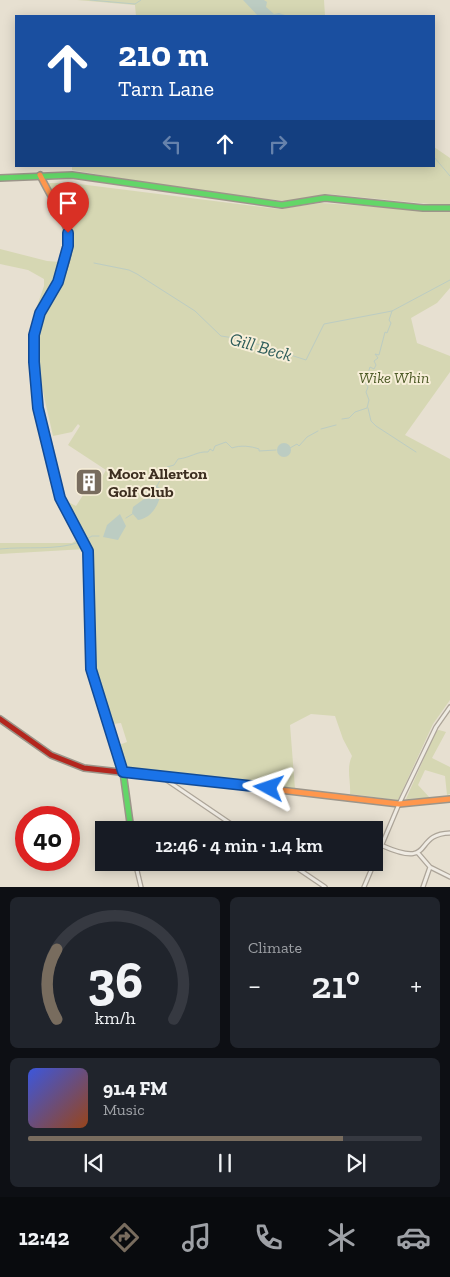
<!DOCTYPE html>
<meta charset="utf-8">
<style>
:root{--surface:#171b24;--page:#20242c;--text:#f1f3f6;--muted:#9ea1a6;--line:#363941;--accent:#786c5e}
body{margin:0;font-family:"Zilla Slab",serif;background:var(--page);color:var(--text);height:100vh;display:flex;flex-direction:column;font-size:19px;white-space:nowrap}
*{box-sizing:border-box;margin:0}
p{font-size:16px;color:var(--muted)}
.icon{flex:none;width:28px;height:28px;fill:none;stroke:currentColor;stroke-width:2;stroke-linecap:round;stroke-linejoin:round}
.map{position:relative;height:887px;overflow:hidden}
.sheet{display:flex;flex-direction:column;gap:10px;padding:10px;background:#0d0f14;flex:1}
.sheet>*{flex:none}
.banner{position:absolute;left:15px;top:15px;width:420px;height:152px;border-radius:0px;box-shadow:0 2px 12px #0003;background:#1a4fa0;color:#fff;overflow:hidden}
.speed{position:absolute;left:15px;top:806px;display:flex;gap:10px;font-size:25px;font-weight:700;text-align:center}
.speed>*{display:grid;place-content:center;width:65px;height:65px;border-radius:50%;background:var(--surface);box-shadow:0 2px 12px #0003;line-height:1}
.speed .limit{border:8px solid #d22;background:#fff;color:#111}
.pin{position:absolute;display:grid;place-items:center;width:42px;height:42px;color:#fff;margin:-51px -21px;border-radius:50% 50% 50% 0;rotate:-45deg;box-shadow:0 0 5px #0007}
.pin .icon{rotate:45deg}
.me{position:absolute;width:55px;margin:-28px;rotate:275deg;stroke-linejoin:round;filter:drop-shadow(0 0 4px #0008)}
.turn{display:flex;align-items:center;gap:18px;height:105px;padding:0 20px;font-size:22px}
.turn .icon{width:65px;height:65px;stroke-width:2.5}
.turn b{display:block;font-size:35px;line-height:42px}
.lanes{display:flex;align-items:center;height:48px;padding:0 20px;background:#0003;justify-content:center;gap:25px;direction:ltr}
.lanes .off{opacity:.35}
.big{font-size:38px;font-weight:600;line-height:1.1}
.sheet .card{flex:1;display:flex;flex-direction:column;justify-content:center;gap:8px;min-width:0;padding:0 18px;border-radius:8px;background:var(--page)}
.sheet .dial{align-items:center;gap:0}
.dial svg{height:130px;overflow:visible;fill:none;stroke:var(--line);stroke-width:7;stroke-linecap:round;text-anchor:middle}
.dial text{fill:var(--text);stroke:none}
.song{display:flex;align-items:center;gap:15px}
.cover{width:60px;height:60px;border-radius:8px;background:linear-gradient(135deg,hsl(230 70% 55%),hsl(20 70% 35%))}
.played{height:5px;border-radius:2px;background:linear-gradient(90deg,var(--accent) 80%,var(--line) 80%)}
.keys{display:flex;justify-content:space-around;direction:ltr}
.heat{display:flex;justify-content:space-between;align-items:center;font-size:28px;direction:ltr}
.sheet .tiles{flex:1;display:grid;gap:10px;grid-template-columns:1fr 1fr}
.card:last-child{grid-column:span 2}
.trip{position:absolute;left:95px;top:821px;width:288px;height:50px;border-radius:0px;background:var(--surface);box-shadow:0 2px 12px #0003;font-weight:600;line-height:50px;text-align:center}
.tab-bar{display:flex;height:80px;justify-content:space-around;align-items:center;background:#090b0e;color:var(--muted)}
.tab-bar .icon{width:35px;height:35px}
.tab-bar .on{color:var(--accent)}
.tab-bar b{font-size:22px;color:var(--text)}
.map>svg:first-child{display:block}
.green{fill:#d6d7b3}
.water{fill:#bcccc2}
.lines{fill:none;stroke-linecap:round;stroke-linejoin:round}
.stream{stroke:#bcccc2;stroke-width:1}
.street-casing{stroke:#ada599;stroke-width:5.5}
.fast-casing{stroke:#9c958a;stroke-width:8}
.slow-casing{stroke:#9c958a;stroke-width:8}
.jam-casing{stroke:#9c958a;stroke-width:8}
.street{stroke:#efebe3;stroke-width:3}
.fast{stroke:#63d668;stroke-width:5}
.slow{stroke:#ff974d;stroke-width:5}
.jam{stroke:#b3261e;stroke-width:5}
.route-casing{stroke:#114b97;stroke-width:12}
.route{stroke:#1a73e8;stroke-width:9}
.labels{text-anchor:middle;stroke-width:4;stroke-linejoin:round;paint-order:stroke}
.park-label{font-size:16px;font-style:italic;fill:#4d5a26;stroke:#f7eed8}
.poi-label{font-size:16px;font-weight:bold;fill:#3d2e20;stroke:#f7eed8;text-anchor:start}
.water-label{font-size:18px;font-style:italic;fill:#2f5d5a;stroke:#f7eed8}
</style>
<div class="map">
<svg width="450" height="887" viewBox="0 0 450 887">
<rect width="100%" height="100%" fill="#e7e0d1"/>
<path class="green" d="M77,0H324L325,16H136L135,5Z
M434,147L450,158V206L328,194L286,201L193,191L72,170V166H434Z
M48,183H71L279,209L321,203L450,212V288L437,303L411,318L417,343L450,356V372L405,435L450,459V700L433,724L398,800L350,794C351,781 346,768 352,756L343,739L335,716L311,714L290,725L295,789L133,770L126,766L119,745L127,742L121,723L113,724L93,662V560L88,540L69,512L60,485L68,502L76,506L85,492L91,496L106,470L68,445L80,426L78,424L72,432L53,436C46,403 35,368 39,334C41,319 51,302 58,289C84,240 69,227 48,183Z
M0,249L47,261L60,262L55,282L36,309L44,286V279L28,270L0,264Z
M80,538L85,549L0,554V543H72Z
M439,730L446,732L432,758L450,767V794L447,795L445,776L425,770L418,785L430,798L406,799L436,731Z"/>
<path class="water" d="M243,0H264L267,2L266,7L274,14L279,13L288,16H258Z
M277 450a7 7 0 1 1 14 0a7 7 0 1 1-14 0Z
M155,485L162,489C160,502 153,518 138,520L132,513L133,507L144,499L148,487Z
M120,514L126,526L118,540L103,537L107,525Z"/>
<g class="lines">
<path class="stream" d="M90,0L135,4L141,0
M434,157L450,176
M94,263L129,270L137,274L195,311L221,336L241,339L306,360L324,324L392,311L450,280
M368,408L371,421L376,426L416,452
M342,419L349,418L355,412L367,408L369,400L366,392L368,387L365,382L370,367L374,369L376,365L374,361L378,358L375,354L379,355L385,332L387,333L391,323L389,320L392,311
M321,429L336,425
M290,448L297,444L299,446L307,437L318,431
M157,486L167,467L174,465L178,459C190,458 197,451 208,452L210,449L213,451L215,446L226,442L232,448C240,445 251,446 259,449V451L276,450
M126,518L134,513
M87,539L92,536H99
M0,549C26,546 56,551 80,542"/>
<g class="street-casing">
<path id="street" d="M162,777L240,830
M383,846C436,869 412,834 450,833
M418,853L430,867L450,877
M135,862L141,887
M288,862L325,887
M364,887L399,804L436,727L450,707
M423,887L430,867"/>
</g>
<g class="fast-casing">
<path id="fast" d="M0,178L72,175L282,205L325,198L423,208H450
M90,619L91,669L123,772L131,830"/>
</g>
<g class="slow-casing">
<path id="slow" d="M40,175C48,192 63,215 68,233C72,248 63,272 57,285C47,301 36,317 34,336C29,380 42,423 52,464
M246,786L399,804L450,799"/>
</g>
<g class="jam-casing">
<path id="jam" d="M52,464L60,498L88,551L90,619
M0,719L51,755L84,768L246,786"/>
</g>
<use href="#street" class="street"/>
<use href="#fast" class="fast"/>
<use href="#slow" class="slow"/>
<use href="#jam" class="jam"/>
</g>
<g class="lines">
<g class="route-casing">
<path id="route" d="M68,233V246L58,282L40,313L34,335V362L38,408L60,498L88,551L91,669L123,772L269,788"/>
</g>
<use href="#route" class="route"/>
</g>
<defs>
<g id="building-square" transform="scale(1.4375)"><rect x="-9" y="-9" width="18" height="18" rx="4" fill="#786c5e" stroke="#f7eed8"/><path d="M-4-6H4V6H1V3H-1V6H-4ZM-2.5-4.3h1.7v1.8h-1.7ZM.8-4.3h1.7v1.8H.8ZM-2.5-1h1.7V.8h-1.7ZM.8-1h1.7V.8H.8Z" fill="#fff"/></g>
</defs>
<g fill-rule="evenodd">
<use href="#building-square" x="89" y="482"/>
</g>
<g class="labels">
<g class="park-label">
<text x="394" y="383">Wike Whin</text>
</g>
<g class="poi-label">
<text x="108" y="479">Moor Allerton<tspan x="108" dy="18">Golf Club</tspan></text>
</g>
<g class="water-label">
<text transform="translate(261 347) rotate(16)" y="6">Gill Beck</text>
</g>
</g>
</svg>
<div class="speed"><div class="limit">40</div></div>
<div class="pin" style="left:68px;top:233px;background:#d93025"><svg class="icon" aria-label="arrive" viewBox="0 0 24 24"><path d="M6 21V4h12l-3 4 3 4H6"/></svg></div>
<svg class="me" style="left:269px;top:788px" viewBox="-20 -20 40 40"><path d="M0-17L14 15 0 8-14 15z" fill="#1a73e8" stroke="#fff" stroke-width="4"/></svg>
<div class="trip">12:46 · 4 min · 1.4 km</div>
<div class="banner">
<div class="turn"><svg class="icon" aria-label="ahead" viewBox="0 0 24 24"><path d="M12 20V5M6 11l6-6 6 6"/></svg><div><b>210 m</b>Tarn Lane</div></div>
<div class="lanes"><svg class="icon off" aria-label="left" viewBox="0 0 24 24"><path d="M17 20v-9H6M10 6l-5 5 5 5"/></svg><svg class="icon" aria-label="ahead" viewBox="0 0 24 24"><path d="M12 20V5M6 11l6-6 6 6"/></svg><svg class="icon off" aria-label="right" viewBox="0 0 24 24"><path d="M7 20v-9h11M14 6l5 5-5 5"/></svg></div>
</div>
</div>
<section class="sheet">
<div class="tiles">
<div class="card dial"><svg viewBox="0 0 100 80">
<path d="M14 69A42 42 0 1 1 86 69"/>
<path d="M14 69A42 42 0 0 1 14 26" stroke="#786c5e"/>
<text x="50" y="56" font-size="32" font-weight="700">36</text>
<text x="50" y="72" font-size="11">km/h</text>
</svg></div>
<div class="card"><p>Climate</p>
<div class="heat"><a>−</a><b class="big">21°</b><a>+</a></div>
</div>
<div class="card">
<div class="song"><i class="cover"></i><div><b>91.4 FM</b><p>Music</p></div></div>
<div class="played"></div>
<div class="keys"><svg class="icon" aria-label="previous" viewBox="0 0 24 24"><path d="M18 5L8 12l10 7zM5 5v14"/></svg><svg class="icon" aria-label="pause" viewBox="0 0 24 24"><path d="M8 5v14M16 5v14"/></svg><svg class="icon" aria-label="next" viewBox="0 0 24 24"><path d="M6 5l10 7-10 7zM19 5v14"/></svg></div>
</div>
</div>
</section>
<nav class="tab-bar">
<b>12:42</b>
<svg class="icon on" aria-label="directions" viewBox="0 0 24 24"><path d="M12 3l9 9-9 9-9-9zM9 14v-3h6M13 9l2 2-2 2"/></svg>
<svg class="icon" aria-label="music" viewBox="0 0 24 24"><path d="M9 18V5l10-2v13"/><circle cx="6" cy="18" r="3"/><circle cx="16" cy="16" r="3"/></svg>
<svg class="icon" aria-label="phone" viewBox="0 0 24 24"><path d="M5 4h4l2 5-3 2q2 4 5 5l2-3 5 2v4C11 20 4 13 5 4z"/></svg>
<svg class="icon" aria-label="climate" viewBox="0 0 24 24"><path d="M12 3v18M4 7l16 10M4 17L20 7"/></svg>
<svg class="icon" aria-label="car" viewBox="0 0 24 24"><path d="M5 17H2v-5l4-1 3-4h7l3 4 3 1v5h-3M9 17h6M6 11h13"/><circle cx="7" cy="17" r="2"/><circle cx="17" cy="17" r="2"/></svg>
</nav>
